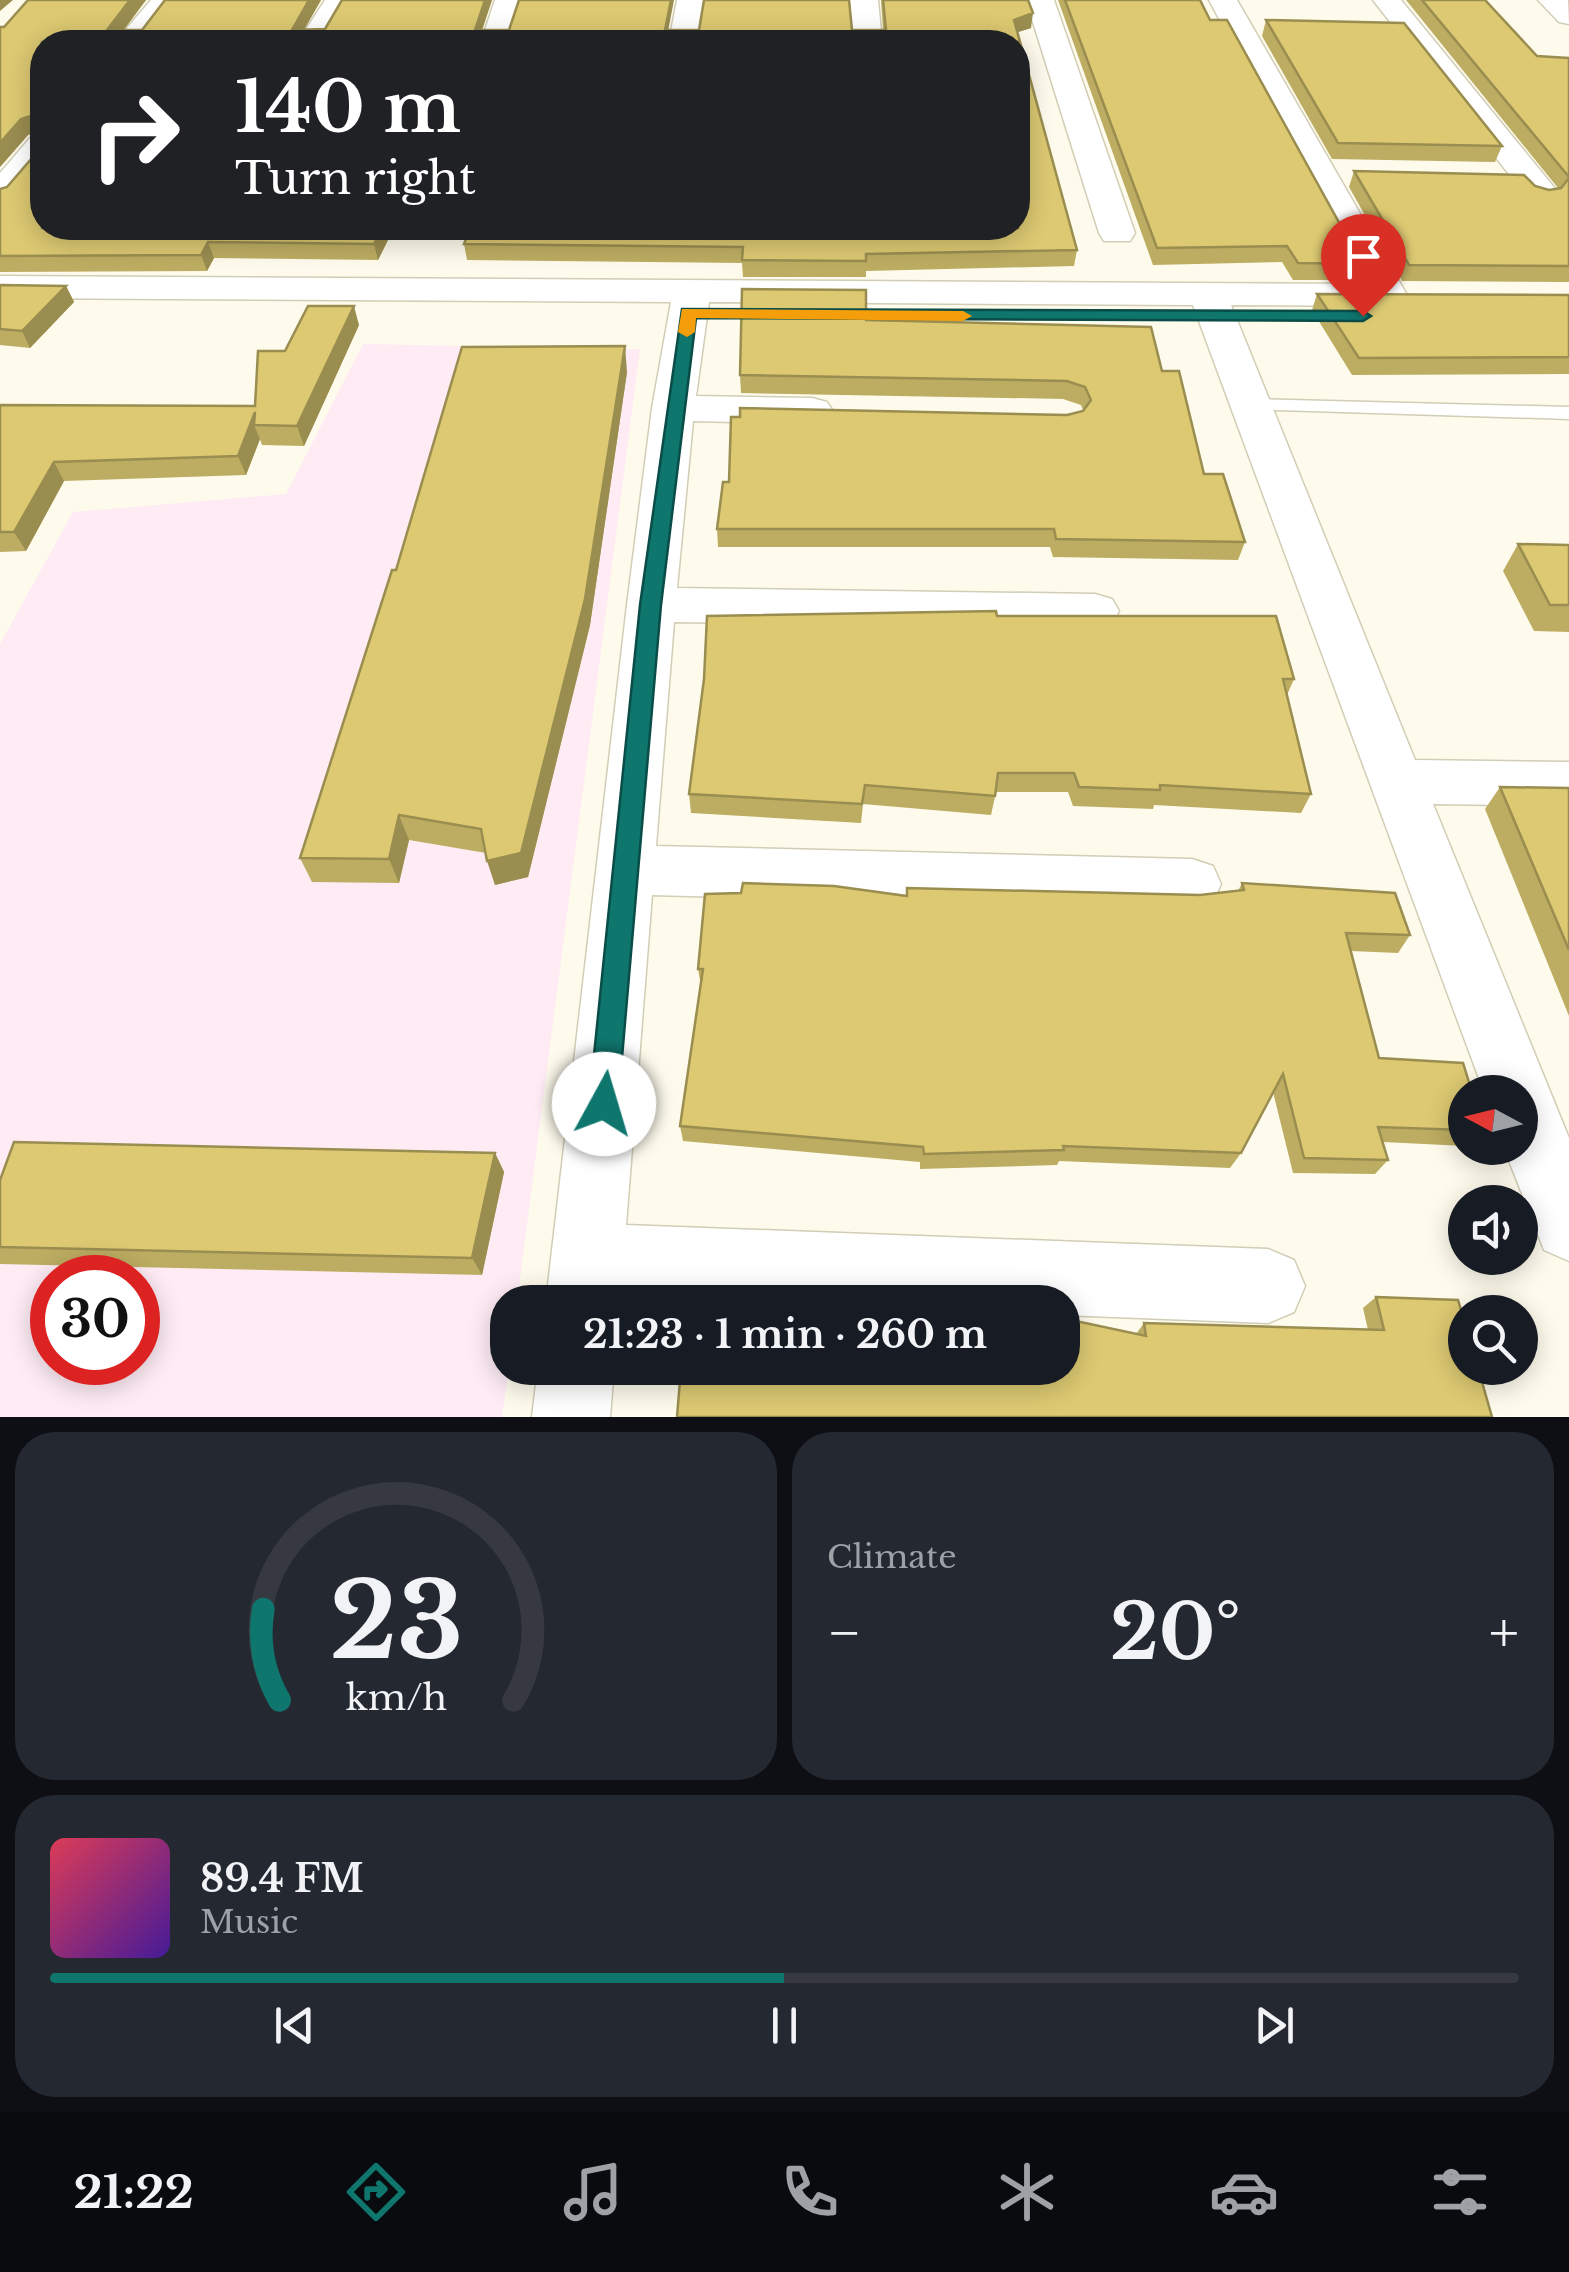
<!DOCTYPE html>
<meta charset="utf-8">
<style>
:root{--surface:#171b24;--page:#242831;--text:#f1f3f6;--muted:#9ea1a6;--line:#363941;--accent:#0f766e}
body{margin:0;font-family:"Libre Baskerville",serif;background:var(--page);color:var(--text);height:100vh;display:flex;flex-direction:column;font-size:38px;white-space:nowrap}
*{box-sizing:border-box;margin:0}
p{font-size:32px;color:var(--muted)}
.icon{flex:none;width:55px;height:55px;fill:none;stroke:currentColor;stroke-width:2;stroke-linecap:round;stroke-linejoin:round}
.map{position:relative;height:1417px;overflow:hidden}
.side{display:flex;flex-direction:column;gap:15px;padding:15px;background:#0d0f14;flex:1}
.side>*{flex:none}
.banner{position:absolute;left:30px;top:30px;width:1000px;height:210px;border-radius:40px;box-shadow:0 5px 25px #0003;background:#202124;color:#fff;overflow:hidden}
.needle{width:65px;rotate:277deg}
.tools{position:absolute;left:1448px;top:1075px;display:grid;gap:20px}
.tools a{display:grid;place-items:center;width:90px;height:90px;border-radius:50%;background:var(--surface);box-shadow:0 5px 25px #0003;font-size:50px}
.speed{position:absolute;left:30px;top:1255px;display:flex;gap:20px;font-size:50px;font-weight:700;text-align:center}
.speed>*{display:grid;place-content:center;width:130px;height:130px;border-radius:50%;background:var(--surface);box-shadow:0 5px 25px #0003;line-height:1}
.speed .limit{border:15px solid #d22;background:#fff;color:#111}
.pin{position:absolute;display:grid;place-items:center;width:85px;height:85px;color:#fff;margin:-102px -42px;border-radius:50% 50% 50% 0;rotate:-45deg;box-shadow:0 0 10px #0007}
.pin .icon{rotate:45deg}
.me{position:absolute;width:110px;margin:-55px;rotate:6deg;stroke-linejoin:round;filter:drop-shadow(0 0 8px #0008)}
.turn{display:flex;align-items:center;gap:35px;height:210px;padding:0 40px;font-size:45px}
.turn .icon{width:130px;height:130px;stroke-width:2.5}
.turn b{display:block;font-size:70px;line-height:85px}
.big{font-size:75px;font-weight:800;line-height:1.1}
.side .card{flex:1;display:flex;flex-direction:column;justify-content:center;gap:15px;min-width:0;padding:0 35px;border-radius:40px;background:var(--page)}
.side .dial{align-items:center;gap:0}
.dial svg{height:260px;overflow:visible;fill:none;stroke:var(--line);stroke-width:7;stroke-linecap:round;text-anchor:middle}
.dial text{fill:var(--text);stroke:none}
.song{display:flex;align-items:center;gap:30px}
.cover{width:120px;height:120px;border-radius:15px;background:linear-gradient(135deg,hsl(350 70% 55%),hsl(260 70% 35%))}
.played{height:10px;border-radius:5px;background:linear-gradient(90deg,var(--accent) 50%,var(--line) 50%)}
.keys{display:flex;justify-content:space-around;direction:ltr}
.heat{display:flex;justify-content:space-between;align-items:center;font-size:55px;direction:ltr}
.side .tiles{flex:1;display:grid;gap:15px;grid-template-columns:1fr 1fr}
.card:last-child{grid-column:span 2}
.trip{position:absolute;left:490px;top:1285px;width:590px;height:100px;border-radius:40px;background:var(--surface);box-shadow:0 5px 25px #0003;font-weight:800;line-height:100px;text-align:center}
.menu{display:flex;height:160px;justify-content:space-around;align-items:center;background:#090b0e;color:var(--muted)}
.menu .icon{width:70px;height:70px}
.menu .selected{color:var(--accent)}
.menu b{font-size:45px;color:var(--text)}
.map>svg:first-child{display:block}
.education{fill:#feebf4;fill-rule:evenodd}
.lines{fill:none;stroke-linecap:round;stroke-linejoin:round}
.service-casing{stroke:#d2cdb5;stroke-width:3}
.minor-casing{stroke:#d2cdb5;stroke-width:3}
.service{fill:#fff;fill-rule:evenodd}
.minor{fill:#fff;fill-rule:evenodd}
.wall{fill:#bdad62}
.shaded-wall{fill:#9a8d50}
.building{fill:#dcc972;stroke:#9a8d50;stroke-width:2.5}
.route{fill:#0f766e;stroke:#0a4d48;stroke-width:2.5}
.slow{fill:#f59e0b}
</style>
<div class="map">
<svg width="1569" height="1417" viewBox="0 0 1569 1417">
<rect width="100%" height="100%" fill="#fefbed"/>
<path class="education" d="M363,344L640,349L517,1302H508L509,1368L502,1417H0V644L73,512L286,494ZM52,1278H138V1362H52Z"/>
<g class="lines">
<g class="service-casing">
<path id="service" d="M1253,399L1569,407V419L1246,409L1243,405Z"/>
</g>
<g class="minor-casing">
<path id="minor" d="M151,0H180L144,42H115Z
M325,0H353L326,42H298Z
M495,0H523L509,42H481Z
M677,0H705L697,42H669Z
M850,0H878L882,42H854Z
M1026,0H1054L1135,233L1130,241H1104L1099,233Z
M1209,0H1237L1407,295L1401,303L1388,306L1231,305L1415,760L1569,762V806L1433,804L1569,1138V1261L1544,1250L1504,1148H1520V1092H1484L1193,305L709,302L696,396L812,398L827,402L833,411L827,420L812,424L693,421L677,588L1095,594L1112,599L1119,611L1112,623L1095,628L674,622L656,846L1192,859L1213,866L1221,884L1213,902L1192,909L652,895L626,1225L1268,1249L1294,1260L1305,1286L1294,1312L1268,1323L1062,1315V1302H750L620,1297V1302H546L627,605L652,408L671,302L0,298V276L1362,284Z
M1373,0H1401L1553,186L1558,193L1553,200H1529Z
M1538,0H1568L1569,24L1559,22Z
M42,134V164L12,201L0,204V173L31,137Z
M538,1368H614L610,1417H532Z"/>
</g>
<use href="#service" class="service"/>
<use href="#minor" class="minor"/>
</g>
<path class="wall" d="M28,0H146L124,30H142L165,0H321L304,30L325,29L342,0H492L482,30H883L881,0H1028L1031,28L1017,32L1077,250L1074,266L866,271V277H743L742,263L467,260L464,244L1018,42L42,228H394L378,260L214,258L207,271L0,272V189L7,187L38,151L39,131L28,135L0,167V27H4Z
M1058,0H1200L1210,20L1362,264L1356,280H1293L1282,262L1153,265Z
M1406,0H1485L1537,56L1569,58V282L1402,281L1349,187L1354,171L1535,186L1549,190L1558,188Z
M1266,20L1502,146L1495,162L1332,159L1262,36Z
M0,285L66,286L74,302L30,348L0,345Z
M1317,294L1569,295V374L1352,375L1312,310Z
M866,320L1162,371L1204,474L1245,542L1238,560L1053,557L1050,547H718L717,529L729,482L1067,415L1083,410L1081,405L1063,399L741,393L740,375Z
M359,325L304,446L262,445L260,439L246,475L64,481L26,551L0,552V405L255,406L285,351Z
M627,372L590,625L528,877L495,885L486,853L409,840L399,883L312,882L300,858L396,570Z
M1518,544L1569,545V632L1534,631L1503,571Z
M997,616L1294,679L1287,695L1311,794L1301,813L1154,805L1153,809L1073,806L1068,792H996L991,815L863,804L861,823L691,813L689,794Z
M1500,787L1569,788V1016L1485,809Z
M1242,883L1410,935L1398,953L1351,951L1379,1058L1465,1092V1146L1383,1142L1388,1160L1375,1174L1293,1173L1273,1092L1241,1153L1230,1168L1059,1161L1057,1165L920,1169V1162L683,1141L680,1126L701,986L698,969L906,896L907,888L1200,895L1238,891Z
M495,1153L504,1172L482,1275L0,1264V1180Z
M1376,1297L1492,1417L1136,1334L1144,1323L1368,1330L1363,1308Z"/>
<path class="shaded-wall" d="M0,0H13L0,11Z
M130,0H146L114,42L107,30Z
M309,0H321L297,42L292,30Z
M485,0H492L478,42L475,30Z
M671,0H674L666,42L665,30Z
M1033,13L1031,28L1012,34L1014,20Z
M34,115L41,130L28,135L0,167V143L21,119Z
M382,228H394L378,260L374,244Z
M208,242L214,258L207,271L201,255Z
M66,286L74,302L30,348L22,331Z
M354,306L359,325L304,446L297,426Z
M625,346L627,372L590,625L528,877L495,885L487,861Z
M255,412L254,425L260,439L246,475L238,456Z
M54,462L64,481L26,551L14,532Z
M399,815L409,840L399,883L389,859Z
M495,1153L504,1172L482,1275L472,1258Z"/>
<path class="building" d="M28,0H130L107,30H142L165,0H309L292,30L325,29L342,0H485L475,30H509L519,0H671L665,30H699L704,0H849L852,30H886L883,0H1028L1033,13L1014,20L1077,250L866,254V261L742,260L743,247L464,244L470,228H1018V42H42V228H382L374,244L208,242L201,255L0,256V189L7,187L38,151L39,119L34,115L21,119L0,143V27H4Z
M1065,0H1200L1210,20H1227L1362,264L1298,263L1287,246L1157,248Z
M1422,0H1485L1537,56L1569,58V177Z
M1266,20L1404,23L1502,146L1338,143Z
M1354,171L1524,175L1535,186L1549,190L1561,188L1569,178V266L1409,265Z
M0,285L66,286L22,331L0,329Z
M742,289L866,290V320L1151,327L1162,371H1179L1204,474H1223L1245,542L1056,539L1054,529H717L723,482H729L731,417H740V408L1067,415L1083,411L1091,400L1085,387L1067,381L740,375Z
M1317,294L1569,295V357L1359,358Z
M308,306H354L297,426L254,425L255,412L238,456L54,462L14,532H0V405L255,406L258,351H285Z
M625,346L585,599L521,853L487,861L481,829L399,815L389,859L300,858L392,570H396L462,347Z
M1518,544L1569,545V605H1550Z
M996,611L997,616H1276L1294,679H1283L1311,794L1160,785V790L1079,787L1074,773H998L995,796L865,785L862,804L689,794L704,679L707,616Z
M1500,787L1569,788V950Z
M743,883L834,886L907,896V888L1200,895L1244,890L1242,883L1395,893L1410,935L1346,933L1379,1058L1463,1063L1472,1092H1465V1130L1378,1127L1388,1160L1304,1158L1283,1074L1241,1153L1063,1146L1064,1150L924,1154L923,1147L680,1126L703,969H698L705,894L741,893Z
M14,1142L495,1153L472,1258L0,1247V1180Z
M825,1294H868V1302H825Z
M995,1294H1051L1054,1302H994Z
M1376,1297L1458,1300L1465,1323V1368H1478L1492,1417H677L681,1368H1062V1318L1146,1336L1144,1323L1384,1330Z"/>
<path class="route" d="M682,309L1363,311L1371,316L1363,321L696,318L661,605L618,1104L614,1114L604,1118L593,1114L589,1104L640,605Z"/>
<path class="slow" d="M682,309L963,311L972,316L963,321L696,318L695,332L687,337L678,332Z"/>
</svg>
<div class="tools">
<a><svg class="needle" viewBox="-14 -14 28 28"><path d="M0-13l5 13h-10z" fill="#e53935"/><path d="M0 13l5-13h-10z" fill="#9ea1a6"/></svg></a>
<a><svg class="icon" aria-label="sound" viewBox="0 0 24 24"><path d="M4 9h4l5-4v14l-5-4H4zM17 9q2 3 0 6"/></svg></a>
<a><svg class="icon" aria-label="search" viewBox="0 0 24 24"><circle cx="10" cy="10" r="6"/><path d="M15 15l6 6"/></svg></a>
</div>
<div class="speed"><div class="limit">30</div></div>
<div class="pin" style="left:1363px;top:316px;background:#d93025"><svg class="icon" aria-label="arrive" viewBox="0 0 24 24"><path d="M6 21V4h12l-3 4 3 4H6"/></svg></div>
<svg class="me" style="left:604px;top:1104px" viewBox="-20 -20 40 40"><circle r="19" fill="#fff"/><path d="M0-13L10 11 0 6-10 11z" fill="#0f766e"/></svg>
<div class="trip">21:23 · 1 min · 260 m</div>
<div class="banner">
<div class="turn"><svg class="icon" aria-label="right" viewBox="0 0 24 24"><path d="M7 20v-9h11M14 6l5 5-5 5"/></svg><div><b>140 m</b>Turn right</div></div>
</div>
</div>
<section class="side">
<div class="tiles">
<div class="card dial"><svg viewBox="0 0 100 80">
<path d="M14 69A42 42 0 1 1 86 69"/>
<path d="M14 69A42 42 0 0 1 9 41" stroke="#0f766e"/>
<text x="50" y="56" font-size="32" font-weight="700">23</text>
<text x="50" y="72" font-size="11">km/h</text>
</svg></div>
<div class="card"><p>Climate</p>
<div class="heat"><a>−</a><b class="big">20°</b><a>+</a></div>
</div>
<div class="card">
<div class="song"><i class="cover"></i><div><b>89.4 FM</b><p>Music</p></div></div>
<div class="played"></div>
<div class="keys"><svg class="icon" aria-label="previous" viewBox="0 0 24 24"><path d="M18 5L8 12l10 7zM5 5v14"/></svg><svg class="icon" aria-label="pause" viewBox="0 0 24 24"><path d="M8 5v14M16 5v14"/></svg><svg class="icon" aria-label="next" viewBox="0 0 24 24"><path d="M6 5l10 7-10 7zM19 5v14"/></svg></div>
</div>
</div>
</section>
<nav class="menu">
<b>21:22</b>
<svg class="icon selected" aria-label="directions" viewBox="0 0 24 24"><path d="M12 3l9 9-9 9-9-9zM9 14v-3h6M13 9l2 2-2 2"/></svg>
<svg class="icon" aria-label="music" viewBox="0 0 24 24"><path d="M9 18V5l10-2v13"/><circle cx="6" cy="18" r="3"/><circle cx="16" cy="16" r="3"/></svg>
<svg class="icon" aria-label="phone" viewBox="0 0 24 24"><path d="M5 4h4l2 5-3 2q2 4 5 5l2-3 5 2v4C11 20 4 13 5 4z"/></svg>
<svg class="icon" aria-label="climate" viewBox="0 0 24 24"><path d="M12 3v18M4 7l16 10M4 17L20 7"/></svg>
<svg class="icon" aria-label="car" viewBox="0 0 24 24"><path d="M5 17H2v-5l4-1 3-4h7l3 4 3 1v5h-3M9 17h6M6 11h13"/><circle cx="7" cy="17" r="2"/><circle cx="17" cy="17" r="2"/></svg>
<svg class="icon" aria-label="filters" viewBox="0 0 24 24"><path d="M4 7h16M4 17h16"/><circle cx="9" cy="7" r="2"/><circle cx="15" cy="17" r="2"/></svg>
</nav>
